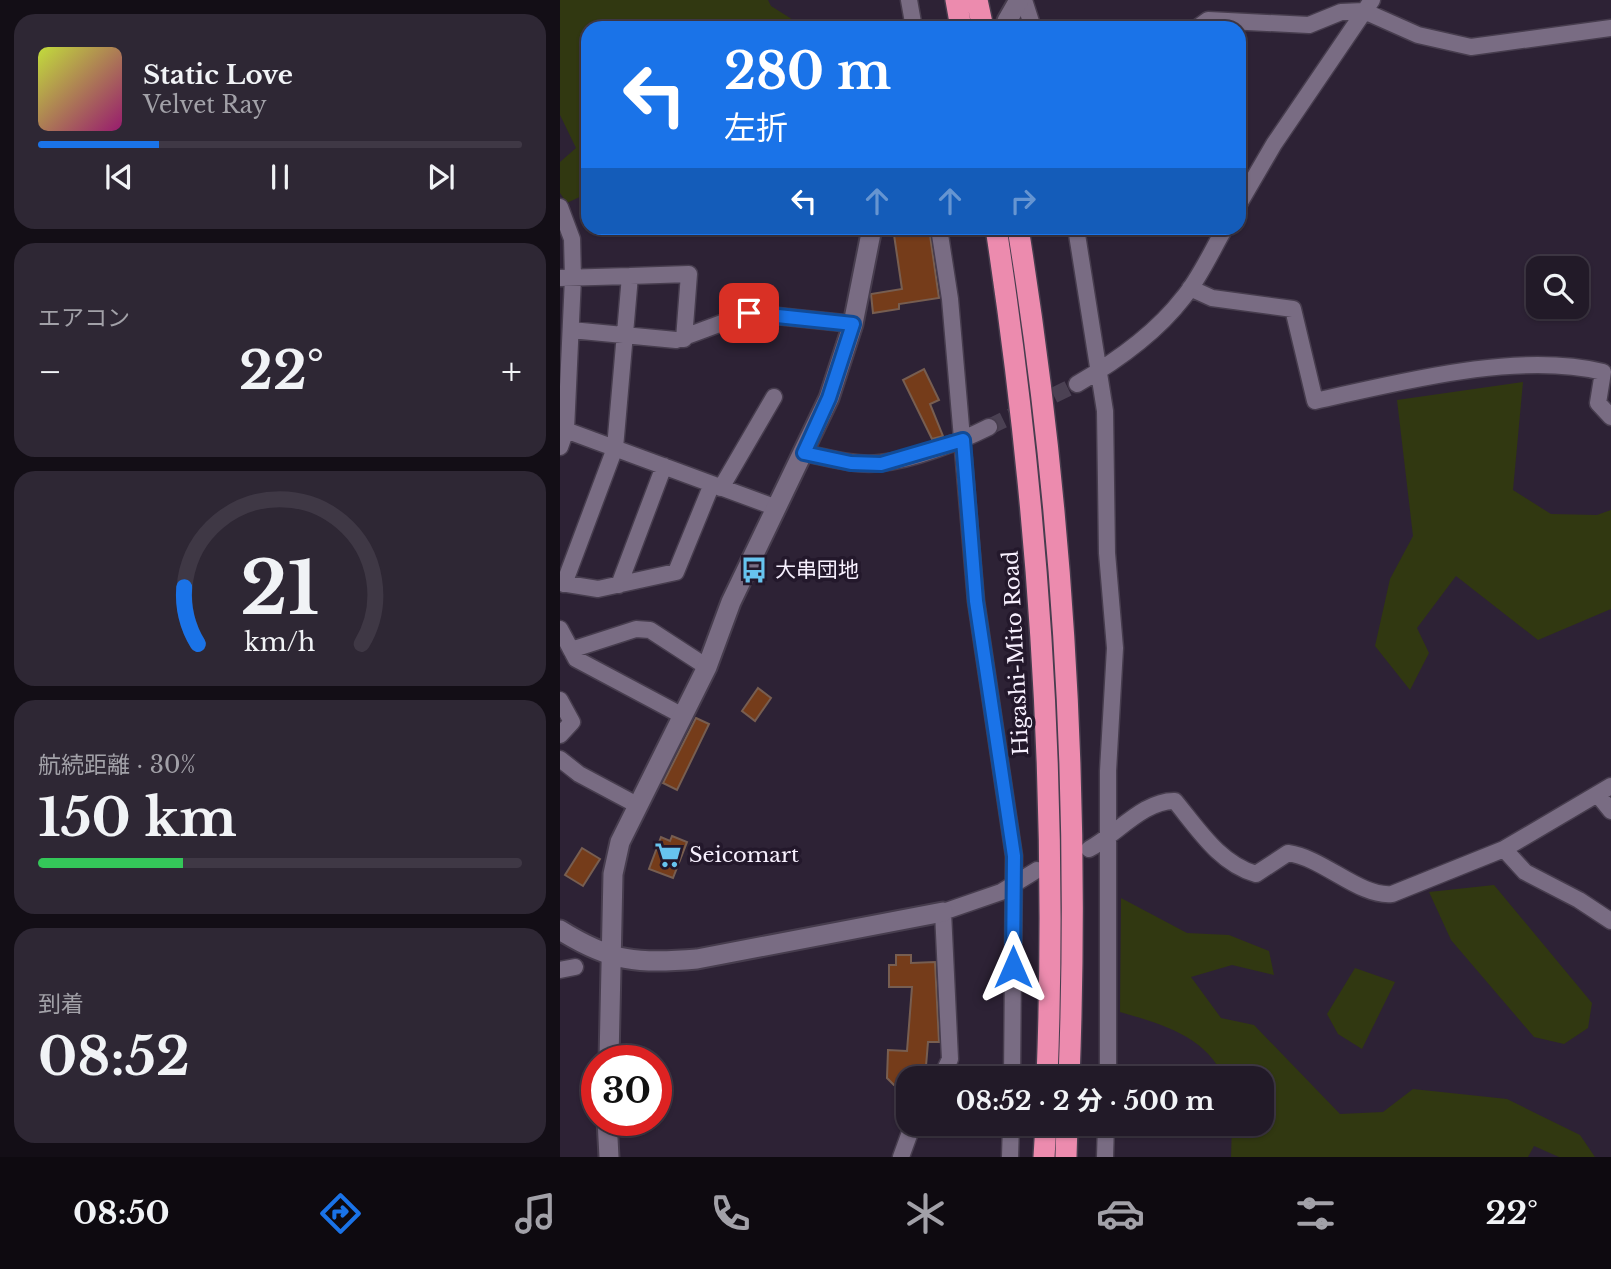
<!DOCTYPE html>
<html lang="ja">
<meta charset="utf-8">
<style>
:root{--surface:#221a28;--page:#2e2734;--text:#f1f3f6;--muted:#a2a1a8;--line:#3f3845;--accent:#1a73e8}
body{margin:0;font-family:"Libre Baskerville","Noto Sans JP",serif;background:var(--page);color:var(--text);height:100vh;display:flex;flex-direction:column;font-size:26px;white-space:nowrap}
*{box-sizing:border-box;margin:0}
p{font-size:23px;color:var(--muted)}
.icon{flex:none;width:38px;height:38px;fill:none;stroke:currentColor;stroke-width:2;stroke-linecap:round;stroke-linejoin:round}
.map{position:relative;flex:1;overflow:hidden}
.panel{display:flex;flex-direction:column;gap:14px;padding:14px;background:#130e16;width:560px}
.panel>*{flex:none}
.banner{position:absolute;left:21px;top:21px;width:665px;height:214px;border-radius:21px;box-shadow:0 2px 5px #0004,0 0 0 2px var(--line);background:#1a73e8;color:#fff;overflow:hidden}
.fabs{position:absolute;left:966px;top:256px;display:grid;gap:14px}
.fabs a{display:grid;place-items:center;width:63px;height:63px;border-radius:14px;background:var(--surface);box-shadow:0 2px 5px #0004,0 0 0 2px var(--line);font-size:35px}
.speed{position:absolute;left:21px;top:1045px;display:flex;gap:14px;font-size:35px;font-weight:700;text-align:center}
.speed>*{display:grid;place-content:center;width:91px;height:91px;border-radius:50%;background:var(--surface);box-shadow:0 2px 5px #0004,0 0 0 2px var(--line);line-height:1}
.speed .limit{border:10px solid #d22;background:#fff;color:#111}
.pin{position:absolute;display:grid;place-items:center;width:60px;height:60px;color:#fff;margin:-30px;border-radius:14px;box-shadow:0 4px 10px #0006}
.me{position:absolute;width:77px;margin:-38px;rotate:0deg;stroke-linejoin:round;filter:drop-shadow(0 0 5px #0008)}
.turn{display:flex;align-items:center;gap:24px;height:147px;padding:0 28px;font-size:32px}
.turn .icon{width:91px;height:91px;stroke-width:2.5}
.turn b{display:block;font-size:49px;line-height:60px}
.lanes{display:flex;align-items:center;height:66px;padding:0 28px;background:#0003;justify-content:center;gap:35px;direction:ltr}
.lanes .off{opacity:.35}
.big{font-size:52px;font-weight:700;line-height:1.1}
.panel .tile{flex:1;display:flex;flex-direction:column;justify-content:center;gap:10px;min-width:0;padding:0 24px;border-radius:21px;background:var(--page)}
.panel .dial{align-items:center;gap:0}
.dial svg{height:182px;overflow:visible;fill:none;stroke:var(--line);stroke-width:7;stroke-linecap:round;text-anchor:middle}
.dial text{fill:var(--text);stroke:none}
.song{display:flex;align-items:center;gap:21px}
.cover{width:84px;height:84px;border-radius:10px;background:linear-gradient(135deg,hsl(70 70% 55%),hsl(320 70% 35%))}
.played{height:7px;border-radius:4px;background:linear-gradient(90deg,var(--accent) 25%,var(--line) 25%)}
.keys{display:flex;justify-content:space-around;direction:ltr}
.heat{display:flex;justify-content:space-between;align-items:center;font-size:38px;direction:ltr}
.charge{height:10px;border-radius:5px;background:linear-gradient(90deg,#34c759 30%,var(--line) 0)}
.trip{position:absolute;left:336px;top:1066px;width:378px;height:70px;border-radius:21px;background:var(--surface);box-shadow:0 2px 5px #0004,0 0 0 2px var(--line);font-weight:700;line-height:70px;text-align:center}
.tabs{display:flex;height:112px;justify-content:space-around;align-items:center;background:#0e0a10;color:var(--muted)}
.tabs .icon{width:49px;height:49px}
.tabs .active{color:var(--accent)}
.tabs b{font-size:32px;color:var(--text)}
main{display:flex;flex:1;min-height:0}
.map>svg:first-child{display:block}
.green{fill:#313811}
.building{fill:#753c1a;stroke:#775e51;stroke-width:2}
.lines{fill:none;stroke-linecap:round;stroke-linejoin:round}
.minor-tunnel{stroke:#4b4153;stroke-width:16;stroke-dasharray:16 8;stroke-linecap:butt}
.minor-casing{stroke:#473d4e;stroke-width:19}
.tertiary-casing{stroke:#473d4e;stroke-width:23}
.motorway-casing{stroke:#473d4e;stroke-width:24}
.minor{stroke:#796c83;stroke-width:16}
.tertiary{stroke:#796c83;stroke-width:19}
.motorway{stroke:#ec8bae;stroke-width:21}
.route-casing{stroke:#114b97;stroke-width:18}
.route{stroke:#1a73e8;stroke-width:12}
.labels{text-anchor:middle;stroke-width:7;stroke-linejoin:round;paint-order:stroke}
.poi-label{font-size:21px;fill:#f7f0fe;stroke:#23182b;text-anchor:start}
.street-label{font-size:21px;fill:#f7f0fe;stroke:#23182b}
</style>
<main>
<section class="panel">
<div class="tile">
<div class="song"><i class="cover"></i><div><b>Static Love</b><p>Velvet Ray</p></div></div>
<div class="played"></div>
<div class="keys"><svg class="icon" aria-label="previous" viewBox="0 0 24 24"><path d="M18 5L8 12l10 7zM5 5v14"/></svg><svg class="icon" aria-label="pause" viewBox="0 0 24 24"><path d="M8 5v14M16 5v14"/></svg><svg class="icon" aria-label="next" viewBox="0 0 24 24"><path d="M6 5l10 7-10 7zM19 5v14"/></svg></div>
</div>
<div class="tile"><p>エアコン</p>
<div class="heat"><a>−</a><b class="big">22°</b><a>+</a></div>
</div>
<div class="tile dial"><svg viewBox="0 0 100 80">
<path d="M14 69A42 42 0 1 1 86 69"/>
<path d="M14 69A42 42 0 0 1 8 44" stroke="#1a73e8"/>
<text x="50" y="56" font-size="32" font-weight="700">21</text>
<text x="50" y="72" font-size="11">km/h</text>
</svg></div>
<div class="tile"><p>航続距離 · 30%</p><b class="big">150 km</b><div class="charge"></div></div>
<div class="tile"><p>到着</p><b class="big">08:52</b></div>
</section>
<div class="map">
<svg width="1051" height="1157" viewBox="0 0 1051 1157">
<rect width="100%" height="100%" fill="#2d2235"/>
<path class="green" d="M0,0H208L211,6L246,28H28V193L7,203L0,193V162L16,148L0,115Z
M963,382L953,490L991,514L1037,515L1051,510V609L978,640L896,576L857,628L869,653L850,690L815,646L830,579L853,536L837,400Z
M934,885L1032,1003L1028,1028L1004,1044L974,1037L891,940L869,892Z
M561,898L627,933L669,935L709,951L714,975L672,965L631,977L661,1018L694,1025L780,1114L823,1112L853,1089L947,1099L1020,1135L1035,1157H999L974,1146L968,1157H671L672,1124H702V1078H664C646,1036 601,1024 560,1012Z
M795,968L835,982L802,1049L778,1034L767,1014Z"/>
<path class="building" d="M333,228H369L379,298L339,304V309L313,313L311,294L342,289Z
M364,369L379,400L370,404L383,436L372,439L343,380Z
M198,688L211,698L195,721L182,711Z
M136,718L149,724L117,790L103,783Z
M112,836L127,842L113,878L89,869L101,837L110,841Z
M22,848L40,859L23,886L5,875Z
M336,955H351V963L375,962L379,1042H368L365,1078H348V1089L334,1085L327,1078L328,1050L347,1051L352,987H329V965H336Z"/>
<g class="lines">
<path class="minor-tunnel" d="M429,427L517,384"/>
<g class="minor-casing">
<path id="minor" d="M349,0L354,28
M464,0L473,28
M637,28L648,20L749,25L781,12L804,11L858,35L911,47L1051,28
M679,204L714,144L812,0
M0,207L12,239L13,278L6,430L0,447
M379,228L390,299L416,601L454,856L452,1078
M516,228L545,411L547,553L555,648L548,771V1078
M70,276L129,274L124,339
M0,278L70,276L55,448L4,584
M630,288L652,298L733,309L755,401C841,382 957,351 1043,372L1038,403L1051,417
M11,330L116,340L189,313L293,324
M517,384C555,362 596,333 623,298C640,278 652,250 665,228
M0,428L217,508
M244,453C269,458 295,466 320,463C353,460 399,442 429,427
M161,488L214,397
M0,583L38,589L116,572L152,484
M59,585L104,466
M0,629L16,659L123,716
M11,650L76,629L90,630L147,667
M0,700L12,722L0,735
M0,759L19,774L77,805
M1038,795L1051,811
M529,849C556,835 584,800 615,801C638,829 660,864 696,874L728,853C764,858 799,897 832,894L944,849L1051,786
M944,849L965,872L1019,900L1051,921
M0,970L15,967
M381,1078L390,1059L383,912L441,892L477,870
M341,1157L353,1124
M450,1157L451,1124
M545,1157L546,1124"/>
</g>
<g class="tertiary-casing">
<path id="tertiary" d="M447,21L459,0
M0,930C51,962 78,964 137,959L383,912
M49,1060L53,874L60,842L147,667L171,602L269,398L293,324L312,228
M47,1120L49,1157"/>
</g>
<g class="motorway-casing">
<path id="motorway" d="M396,0L401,28
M417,0L423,28
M436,228C479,509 498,794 487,1078
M458,228C503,507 520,795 509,1078
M484,1157L486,1124
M506,1157L507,1124"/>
</g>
<use href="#minor" class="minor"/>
<use href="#tertiary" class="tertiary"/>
<use href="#motorway" class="motorway"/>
</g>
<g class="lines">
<g class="route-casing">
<path id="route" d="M189,313L293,324L269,398L244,453L291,463L321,464L403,440L416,601L454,856L453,967"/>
</g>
<use href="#route" class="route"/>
</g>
<defs>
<g id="bus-bare" transform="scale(2.1)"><path d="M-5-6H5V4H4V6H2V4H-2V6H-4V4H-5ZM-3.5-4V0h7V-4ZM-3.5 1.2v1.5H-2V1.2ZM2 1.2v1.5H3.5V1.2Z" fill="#67c4ef" stroke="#23182b" stroke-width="2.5" paint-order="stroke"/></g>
<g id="supermarket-bare" transform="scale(2.1)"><path d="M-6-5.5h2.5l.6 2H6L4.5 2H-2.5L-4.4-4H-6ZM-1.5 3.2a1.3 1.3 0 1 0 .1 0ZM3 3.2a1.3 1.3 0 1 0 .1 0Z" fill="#67c4ef" stroke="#23182b" stroke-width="2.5" paint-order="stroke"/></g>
</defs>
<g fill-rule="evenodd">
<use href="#bus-bare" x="194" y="570"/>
<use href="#supermarket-bare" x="108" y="855"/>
</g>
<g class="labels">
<g class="poi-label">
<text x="215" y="577">大串団地</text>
<text x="129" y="862">Seicomart</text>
</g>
<g class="street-label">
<text transform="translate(456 653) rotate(-93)" y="7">Higashi-Mito Road</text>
</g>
</g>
</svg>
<div class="fabs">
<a><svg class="icon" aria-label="search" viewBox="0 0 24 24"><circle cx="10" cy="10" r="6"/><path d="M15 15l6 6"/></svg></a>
</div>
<div class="speed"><div class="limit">30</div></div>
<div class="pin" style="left:189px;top:313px;background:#d93025"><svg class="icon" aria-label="arrive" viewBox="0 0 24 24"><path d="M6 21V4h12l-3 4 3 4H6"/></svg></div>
<svg class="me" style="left:453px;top:967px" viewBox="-20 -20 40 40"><path d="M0-17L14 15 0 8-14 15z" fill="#1a73e8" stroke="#fff" stroke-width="4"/></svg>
<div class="trip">08:52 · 2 分 · 500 m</div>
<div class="banner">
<div class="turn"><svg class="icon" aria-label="left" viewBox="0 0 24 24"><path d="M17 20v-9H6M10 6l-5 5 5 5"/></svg><div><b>280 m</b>左折</div></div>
<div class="lanes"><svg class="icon" aria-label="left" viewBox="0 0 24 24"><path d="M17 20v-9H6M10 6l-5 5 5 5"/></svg><svg class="icon off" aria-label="ahead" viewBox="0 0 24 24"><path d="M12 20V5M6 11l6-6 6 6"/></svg><svg class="icon off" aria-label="ahead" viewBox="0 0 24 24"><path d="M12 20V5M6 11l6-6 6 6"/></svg><svg class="icon off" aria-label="right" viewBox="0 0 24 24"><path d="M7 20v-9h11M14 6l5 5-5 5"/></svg></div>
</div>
</div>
</main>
<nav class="tabs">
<b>08:50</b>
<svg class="icon active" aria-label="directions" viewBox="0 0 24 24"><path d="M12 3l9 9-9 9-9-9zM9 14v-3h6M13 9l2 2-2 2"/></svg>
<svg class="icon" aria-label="music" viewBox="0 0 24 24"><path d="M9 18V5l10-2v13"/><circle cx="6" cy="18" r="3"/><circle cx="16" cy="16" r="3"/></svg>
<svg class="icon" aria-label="phone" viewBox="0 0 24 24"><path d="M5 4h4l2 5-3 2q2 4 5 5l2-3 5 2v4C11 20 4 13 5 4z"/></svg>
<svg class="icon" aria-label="climate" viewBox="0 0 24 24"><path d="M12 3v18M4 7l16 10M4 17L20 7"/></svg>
<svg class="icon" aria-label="car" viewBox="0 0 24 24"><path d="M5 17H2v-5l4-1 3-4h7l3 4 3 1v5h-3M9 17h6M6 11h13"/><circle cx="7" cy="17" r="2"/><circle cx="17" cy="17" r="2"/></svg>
<svg class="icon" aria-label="filters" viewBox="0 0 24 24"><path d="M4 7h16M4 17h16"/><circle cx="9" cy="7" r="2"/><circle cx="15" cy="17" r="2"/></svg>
<b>22°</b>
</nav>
